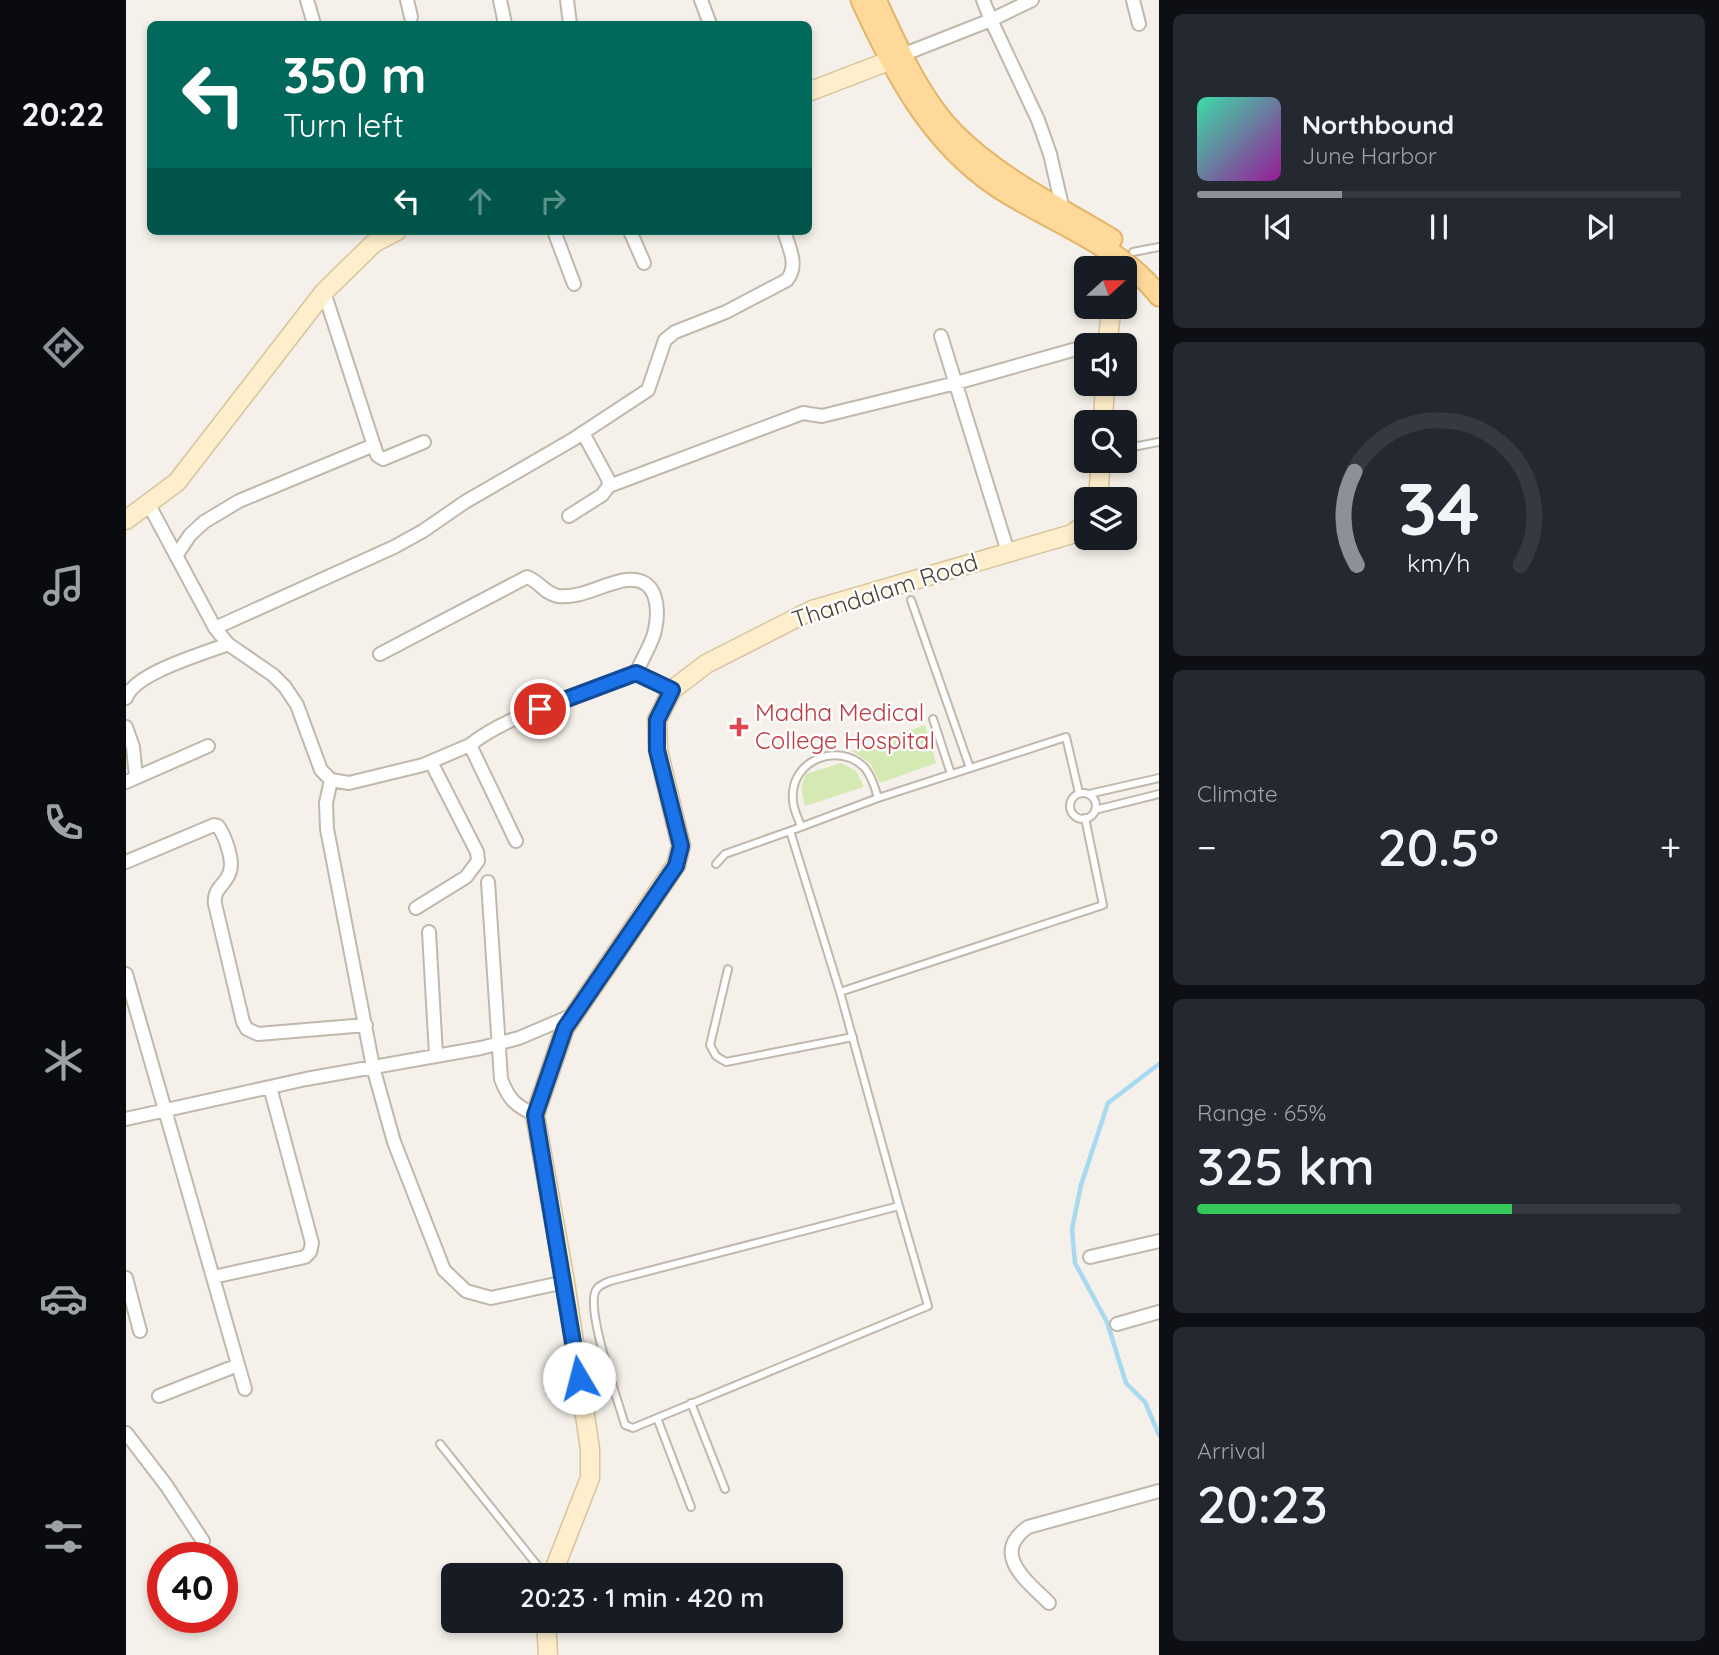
<!DOCTYPE html>
<meta charset="utf-8">
<style>
:root{--surface:#171b24;--page:#242831;--text:#f1f3f6;--muted:#9ea1a6;--line:#363941;--accent:#8c9099}
body{margin:0;font-family:Quicksand,sans-serif;background:var(--page);color:var(--text);height:100vh;display:flex;flex-direction:column;font-size:26px;white-space:nowrap}
*{box-sizing:border-box;margin:0}
p{font-size:23px;color:var(--muted)}
.icon{flex:none;width:38px;height:38px;fill:none;stroke:currentColor;stroke-width:2;stroke-linecap:round;stroke-linejoin:round}
.map{position:relative;flex:1;overflow:hidden}
.details{display:flex;flex-direction:column;gap:14px;padding:14px;background:#0d0f14;width:560px}
.details>*{flex:none}
.hud{position:absolute;left:21px;top:21px;width:665px;height:214px;border-radius:10px;box-shadow:0 4px 10px #0003;background:#00695c;color:#fff;overflow:hidden}
.needle{width:46px;rotate:69deg}
.fabs{position:absolute;left:948px;top:256px;display:grid;gap:14px}
.fabs a{display:grid;place-items:center;width:63px;height:63px;border-radius:10px;background:var(--surface);box-shadow:0 4px 10px #0003;font-size:35px}
.speed{position:absolute;left:21px;top:1542px;display:flex;gap:14px;font-size:35px;font-weight:700;text-align:center}
.speed>*{display:grid;place-content:center;width:91px;height:91px;border-radius:50%;background:var(--surface);box-shadow:0 4px 10px #0003;line-height:1}
.speed .limit{border:10px solid #d22;background:#fff;color:#111}
.pin{position:absolute;display:grid;place-items:center;width:60px;height:60px;color:#fff;margin:-30px;border:4px solid #fff;border-radius:50%;box-shadow:0 2px 7px #0007}
.me{position:absolute;width:77px;margin:-38px;rotate:352deg;stroke-linejoin:round;filter:drop-shadow(0 0 5px #0008)}
.turn{display:flex;align-items:center;gap:24px;height:147px;padding:0 21px;font-size:32px}
.turn .icon{width:91px;height:91px;stroke-width:2.5}
.turn b{display:block;font-size:49px;line-height:60px}
.lanes{display:flex;align-items:center;height:66px;padding:0 21px;background:#0003;justify-content:center;gap:35px;direction:ltr}
.lanes .off{opacity:.35}
.big{font-size:52px;font-weight:600;line-height:1.1}
.details .widget{flex:1;display:flex;flex-direction:column;justify-content:center;gap:10px;min-width:0;padding:0 24px;border-radius:10px;background:var(--page)}
.details .dial{align-items:center;gap:0}
.dial svg{height:182px;overflow:visible;fill:none;stroke:var(--line);stroke-width:7;stroke-linecap:round;text-anchor:middle}
.dial text{fill:var(--text);stroke:none}
.song{display:flex;align-items:center;gap:21px}
.cover{width:84px;height:84px;border-radius:10px;background:linear-gradient(135deg,hsl(160 70% 55%),hsl(300 70% 35%))}
.played{height:7px;border-radius:4px;background:linear-gradient(90deg,var(--accent) 30%,var(--line) 30%)}
.keys{display:flex;justify-content:space-around;direction:ltr}
.heat{display:flex;justify-content:space-between;align-items:center;font-size:38px;direction:ltr}
.charge{height:10px;border-radius:5px;background:linear-gradient(90deg,#34c759 65%,var(--line) 0)}
.trip{position:absolute;left:315px;top:1563px;width:402px;height:70px;border-radius:10px;background:var(--surface);box-shadow:0 4px 10px #0003;font-weight:600;line-height:70px;text-align:center}
main{display:flex;flex:1;min-height:0}
.menu{display:flex;flex-direction:column;width:126px;justify-content:space-around;align-items:center;background:#090b0e;color:var(--muted)}
.menu .icon{width:49px;height:49px}
.menu .active{color:var(--accent)}
.menu b{font-size:32px;color:var(--text)}
.map>svg:first-child{display:block}
.green{fill:#d5e9b3}
.lines{fill:none;stroke-linecap:round;stroke-linejoin:round}
.stream{stroke:#a7d9f1;stroke-width:4.5}
.lane-casing{stroke:#c1b8ac;stroke-width:10}
.street-casing{stroke:#c1b8ac;stroke-width:16}
.secondary-casing{stroke:#d8c39c;stroke-width:21}
.primary-casing{stroke:#e4b569;stroke-width:23}
.lane{stroke:#fff;stroke-width:6}
.street{stroke:#fff;stroke-width:12}
.secondary{stroke:#feeecb;stroke-width:18}
.primary{stroke:#fed99a;stroke-width:19}
.route-casing{stroke:#114b97;stroke-width:18}
.route{stroke:#1a73e8;stroke-width:12}
.health-dot{fill:#e0444e;stroke:#fff;stroke-width:2.5}
.labels{text-anchor:middle;stroke-width:5;stroke-linejoin:round;paint-order:stroke}
.street-label{font-size:24px;fill:#494138;stroke:#fff}
.health-label{font-size:24px;fill:#be3a42;stroke:#fff;text-anchor:start}
</style>
<main>
<nav class="menu">
<b>20:22</b>
<svg class="icon active" aria-label="directions" viewBox="0 0 24 24"><path d="M12 3l9 9-9 9-9-9zM9 14v-3h6M13 9l2 2-2 2"/></svg>
<svg class="icon" aria-label="music" viewBox="0 0 24 24"><path d="M9 18V5l10-2v13"/><circle cx="6" cy="18" r="3"/><circle cx="16" cy="16" r="3"/></svg>
<svg class="icon" aria-label="phone" viewBox="0 0 24 24"><path d="M5 4h4l2 5-3 2q2 4 5 5l2-3 5 2v4C11 20 4 13 5 4z"/></svg>
<svg class="icon" aria-label="climate" viewBox="0 0 24 24"><path d="M12 3v18M4 7l16 10M4 17L20 7"/></svg>
<svg class="icon" aria-label="car" viewBox="0 0 24 24"><path d="M5 17H2v-5l4-1 3-4h7l3 4 3 1v5h-3M9 17h6M6 11h13"/><circle cx="7" cy="17" r="2"/><circle cx="17" cy="17" r="2"/></svg>
<svg class="icon" aria-label="filters" viewBox="0 0 24 24"><path d="M4 7h16M4 17h16"/><circle cx="9" cy="7" r="2"/><circle cx="15" cy="17" r="2"/></svg>
</nav>
<div class="map">
<svg width="1033" height="1655" viewBox="0 0 1033 1655">
<rect width="100%" height="100%" fill="#f5f1ea"/>
<path class="green" d="M799,725L810,763L754,783L744,763L726,751Z
M715,763L730,771L738,787L679,806L675,787L680,774Z"/>
<g class="lines">
<path class="stream" d="M1033,1064L982,1103L955,1185L946,1229L949,1263L981,1322L1000,1383L1019,1402L1033,1435"/>
<g class="lane-casing">
<path id="lane" d="M1007,252L1033,247
M1012,446L1033,442
M999,448H1000
M785,600L844,768
M807,719L825,774
M953,793L940,737L752,798L664,831L714,992L977,905L959,818
M944 806a13 13 0 1 1 26 0a13 13 0 1 1-26 0Z
M963,794L1033,778
M969,810L1033,794
M675,826C672,818 667,809 667,800C663,761 712,740 739,768C746,777 749,787 752,798
M590,864L599,854L664,831
M602,969L584,1045L590,1056L600,1062L727,1037
M714,992L773,1206L484,1281C479,1283 473,1285 470,1290C459,1309 492,1400 499,1425L507,1428L531,1418L802,1306L773,1206
M565,1403L599,1489
M531,1418L565,1507
M314,1444L419,1575"/>
</g>
<g class="street-casing">
<path id="street" d="M181,0L188,24
M281,0L285,17
M374,0L379,24
M441,0L444,24
M575,0L584,24
M906,0L865,20L912,120L924,154L937,210
M1007,0L1013,24
M771,57L865,20L857,0
M428,231L448,284
M504,231L518,263
M198,292L251,455L257,459L298,442
M815,336L882,552
M483,486L677,413L696,416L830,383L961,346
M23,505L89,628L102,644L147,675L159,687L171,705L195,770L205,780L223,783L297,765L344,745
M443,516L476,495L483,486L482,479L457,433
M50,556L64,535L78,522L113,501L248,445
M89,628L268,547L297,531L339,502L446,440L522,390L539,340L549,332L600,312L661,280C673,265 663,248 658,231
M254,654L401,577C413,581 419,594 432,596C455,599 478,583 500,580C533,576 534,610 528,634C524,647 515,661 510,673C461,692 384,713 344,745L390,841
M510,673L546,690
M0,698C8,673 77,654 102,644
M0,727L7,747L10,777
M205,780L200,803L201,829L247,1067L268,1142L318,1270L340,1291L365,1298L439,1282
M0,782L82,746
M0,862L88,825L92,826C99,836 109,862 103,874C98,886 87,889 89,904L117,1022L121,1029L132,1034L240,1025
M362,882L375,1079C383,1100 389,1105 409,1115
M290,908L340,877L352,861L351,852L305,762
M303,932L310,1055
M0,974L119,1389
M0,1119L180,1079L355,1048L393,1038L447,1015
M964,1257L1033,1241
M87,1277L179,1257L184,1252L186,1243L144,1087
M0,1278L14,1331
M991,1324L1033,1312
M33,1396L112,1365
M0,1433L40,1485L77,1541
M923,1603C901,1581 864,1554 902,1527L1033,1491"/>
</g>
<g class="secondary-casing">
<path id="secondary" d="M682,92L763,61
M981,345L986,306
M977,422L979,383
M972,499L975,460
M0,520L51,482L198,292L248,243L271,231
M426,1575L464,1478V1449L439,1282L409,1115L439,1028L550,865L555,846L532,750L531,720L546,690L580,664L686,610L946,534L961,523
M420,1620L422,1655"/>
</g>
<g class="primary-casing">
<path id="primary" d="M735,0C768,72 803,141 871,187C924,222 993,244 1033,296
M750,0C771,45 794,99 829,134C874,179 932,206 986,239"/>
</g>
<use href="#lane" class="lane"/>
<use href="#street" class="street"/>
<use href="#secondary" class="secondary"/>
<use href="#primary" class="primary"/>
</g>
<g class="lines">
<g class="route-casing">
<path id="route" d="M414,709L510,673L546,690L531,720V750L555,846L550,866L439,1028L409,1115L453,1378"/>
</g>
<use href="#route" class="route"/>
</g>
<path class="health-dot" d="M609.5 716.5h7v7h7v7h-7v7h-7v-7h-7v-7h7z"/>
<g class="labels">
<g class="street-label">
<text transform="translate(759 591) rotate(-18)" y="8">Thandalam Road</text>
</g>
<g class="health-label">
<text x="629" y="721">Madha Medical<tspan x="629" dy="28">College Hospital</tspan></text>
</g>
</g>
</svg>
<div class="fabs">
<a><svg class="needle" viewBox="-14 -14 28 28"><path d="M0-13l5 13h-10z" fill="#e53935"/><path d="M0 13l5-13h-10z" fill="#9ea1a6"/></svg></a>
<a><svg class="icon" aria-label="sound" viewBox="0 0 24 24"><path d="M4 9h4l5-4v14l-5-4H4zM17 9q2 3 0 6"/></svg></a>
<a><svg class="icon" aria-label="search" viewBox="0 0 24 24"><circle cx="10" cy="10" r="6"/><path d="M15 15l6 6"/></svg></a>
<a><svg class="icon" aria-label="layers" viewBox="0 0 24 24"><path d="M12 4l9 5-9 5-9-5zM3 14l9 5 9-5"/></svg></a>
</div>
<div class="speed"><div class="limit">40</div></div>
<div class="pin" style="left:414px;top:709px;background:#d93025"><svg class="icon" aria-label="arrive" viewBox="0 0 24 24"><path d="M6 21V4h12l-3 4 3 4H6"/></svg></div>
<svg class="me" style="left:453px;top:1378px" viewBox="-20 -20 40 40"><circle r="19" fill="#fff"/><path d="M0-13L10 11 0 6-10 11z" fill="#1a73e8"/></svg>
<div class="trip">20:23 · 1 min · 420 m</div>
<div class="hud">
<div class="turn"><svg class="icon" aria-label="left" viewBox="0 0 24 24"><path d="M17 20v-9H6M10 6l-5 5 5 5"/></svg><div><b>350 m</b>Turn left</div></div>
<div class="lanes"><svg class="icon" aria-label="left" viewBox="0 0 24 24"><path d="M17 20v-9H6M10 6l-5 5 5 5"/></svg><svg class="icon off" aria-label="ahead" viewBox="0 0 24 24"><path d="M12 20V5M6 11l6-6 6 6"/></svg><svg class="icon off" aria-label="right" viewBox="0 0 24 24"><path d="M7 20v-9h11M14 6l5 5-5 5"/></svg></div>
</div>
</div>
<section class="details">
<div class="widget">
<div class="song"><i class="cover"></i><div><b>Northbound</b><p>June Harbor</p></div></div>
<div class="played"></div>
<div class="keys"><svg class="icon" aria-label="previous" viewBox="0 0 24 24"><path d="M18 5L8 12l10 7zM5 5v14"/></svg><svg class="icon" aria-label="pause" viewBox="0 0 24 24"><path d="M8 5v14M16 5v14"/></svg><svg class="icon" aria-label="next" viewBox="0 0 24 24"><path d="M6 5l10 7-10 7zM19 5v14"/></svg></div>
</div>
<div class="widget dial"><svg viewBox="0 0 100 80">
<path d="M14 69A42 42 0 1 1 86 69"/>
<path d="M14 69A42 42 0 0 1 13 28" stroke="#8c9099"/>
<text x="50" y="56" font-size="32" font-weight="700">34</text>
<text x="50" y="72" font-size="11">km/h</text>
</svg></div>
<div class="widget"><p>Climate</p>
<div class="heat"><a>−</a><b class="big">20.5°</b><a>+</a></div>
</div>
<div class="widget"><p>Range · 65%</p><b class="big">325 km</b><div class="charge"></div></div>
<div class="widget"><p>Arrival</p><b class="big">20:23</b></div>
</section>
</main>
